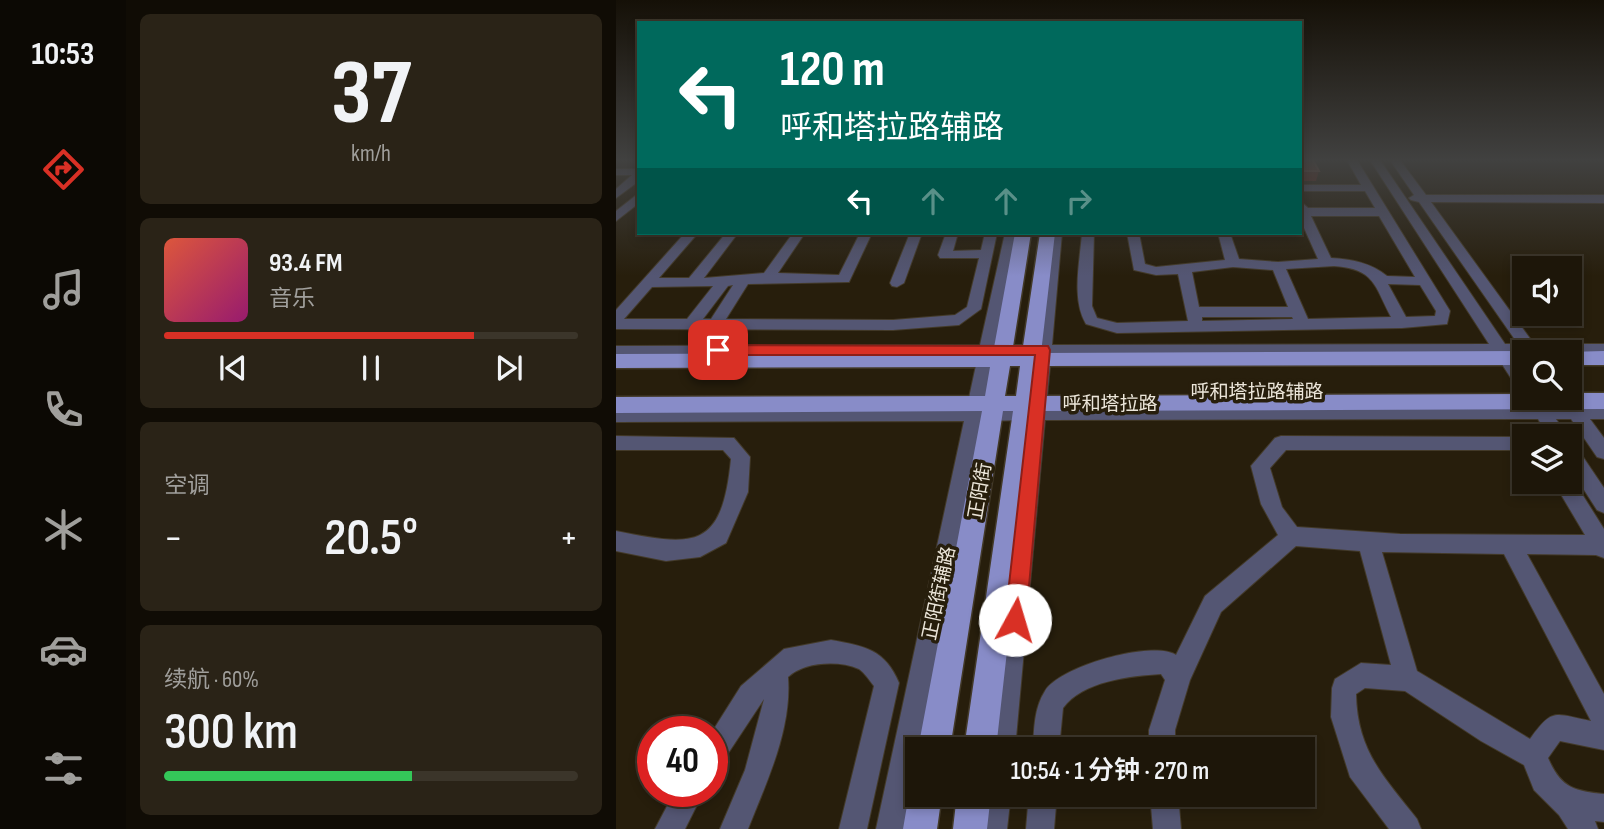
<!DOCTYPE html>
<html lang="zh">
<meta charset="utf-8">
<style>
:root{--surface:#1d1609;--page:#2a2317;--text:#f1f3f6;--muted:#a09f9c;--line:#3b352a;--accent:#d93025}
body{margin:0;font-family:"Sofia Sans Condensed","Noto Sans SC",sans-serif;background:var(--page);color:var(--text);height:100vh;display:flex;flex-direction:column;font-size:26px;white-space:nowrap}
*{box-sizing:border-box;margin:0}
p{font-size:23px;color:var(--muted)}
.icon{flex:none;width:38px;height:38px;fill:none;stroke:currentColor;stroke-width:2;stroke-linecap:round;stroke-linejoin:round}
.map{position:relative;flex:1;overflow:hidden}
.details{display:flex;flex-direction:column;gap:14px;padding:14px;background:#100c05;width:490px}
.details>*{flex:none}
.banner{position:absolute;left:21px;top:21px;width:665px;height:214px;border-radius:0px;box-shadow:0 4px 10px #0003,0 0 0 2px var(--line);background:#00695c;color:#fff;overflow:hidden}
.tools{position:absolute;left:896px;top:256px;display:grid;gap:14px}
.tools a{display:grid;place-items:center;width:70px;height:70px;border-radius:0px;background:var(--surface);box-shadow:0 4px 10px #0003,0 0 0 2px var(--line);font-size:35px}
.speed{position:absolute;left:21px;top:716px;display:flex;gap:14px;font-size:35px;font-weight:700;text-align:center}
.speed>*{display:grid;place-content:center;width:91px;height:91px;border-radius:50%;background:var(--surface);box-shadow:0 4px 10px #0003,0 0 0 2px var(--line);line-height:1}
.speed .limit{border:10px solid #d22;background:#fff;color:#111}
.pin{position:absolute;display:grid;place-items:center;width:60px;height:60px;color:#fff;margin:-30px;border-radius:14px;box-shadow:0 4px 10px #0006}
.me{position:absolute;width:77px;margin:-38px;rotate:6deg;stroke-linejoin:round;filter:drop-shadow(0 0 5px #0008)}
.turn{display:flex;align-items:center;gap:24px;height:147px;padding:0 28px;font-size:32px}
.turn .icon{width:91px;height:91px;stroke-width:2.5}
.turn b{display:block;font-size:49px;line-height:60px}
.lanes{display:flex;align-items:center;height:66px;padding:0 28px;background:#0003;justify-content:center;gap:35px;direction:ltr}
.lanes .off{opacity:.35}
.big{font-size:52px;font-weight:600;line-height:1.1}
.details .widget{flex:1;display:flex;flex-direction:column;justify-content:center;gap:10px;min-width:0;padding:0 24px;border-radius:10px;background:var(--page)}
.details .dial{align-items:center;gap:0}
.dial b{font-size:91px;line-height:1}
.song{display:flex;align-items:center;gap:21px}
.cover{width:84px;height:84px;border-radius:10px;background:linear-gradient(135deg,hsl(10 70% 55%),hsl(320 70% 35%))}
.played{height:7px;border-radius:4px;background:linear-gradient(90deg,var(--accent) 75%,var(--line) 75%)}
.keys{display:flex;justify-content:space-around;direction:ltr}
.heat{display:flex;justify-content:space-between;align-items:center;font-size:38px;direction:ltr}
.charge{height:10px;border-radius:5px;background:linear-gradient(90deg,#34c759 60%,var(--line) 0)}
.trip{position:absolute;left:289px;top:737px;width:410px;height:70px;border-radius:0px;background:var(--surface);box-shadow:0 4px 10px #0003,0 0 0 2px var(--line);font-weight:600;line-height:70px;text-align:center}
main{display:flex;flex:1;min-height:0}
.tabs{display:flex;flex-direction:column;width:126px;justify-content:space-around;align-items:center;background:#0c0904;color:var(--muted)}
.tabs .icon{width:49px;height:49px}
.tabs .on{color:var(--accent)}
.tabs b{font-size:32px;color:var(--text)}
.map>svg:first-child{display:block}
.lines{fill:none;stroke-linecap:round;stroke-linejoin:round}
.minor-casing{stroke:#433a29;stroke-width:2}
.major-casing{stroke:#433a29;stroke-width:3}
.minor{fill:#545673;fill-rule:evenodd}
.major{fill:#888cc8;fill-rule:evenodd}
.wall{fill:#642115}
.building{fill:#73362a;stroke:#865246;stroke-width:2}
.route{fill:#d93025;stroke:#8d1f18;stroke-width:2}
.labels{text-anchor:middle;stroke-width:7;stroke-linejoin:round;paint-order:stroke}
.street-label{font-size:19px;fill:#ece6da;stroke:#271e0c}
</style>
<main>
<nav class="tabs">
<b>10:53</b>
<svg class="icon on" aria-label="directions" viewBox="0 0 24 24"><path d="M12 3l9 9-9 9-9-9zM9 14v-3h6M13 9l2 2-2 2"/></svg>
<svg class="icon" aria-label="music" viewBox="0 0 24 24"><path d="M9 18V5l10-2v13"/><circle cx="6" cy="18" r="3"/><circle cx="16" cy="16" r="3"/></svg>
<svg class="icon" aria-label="phone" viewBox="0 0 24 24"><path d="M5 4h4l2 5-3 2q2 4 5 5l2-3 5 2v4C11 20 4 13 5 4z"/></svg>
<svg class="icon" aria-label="climate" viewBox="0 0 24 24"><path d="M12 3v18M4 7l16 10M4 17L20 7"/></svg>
<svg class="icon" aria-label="car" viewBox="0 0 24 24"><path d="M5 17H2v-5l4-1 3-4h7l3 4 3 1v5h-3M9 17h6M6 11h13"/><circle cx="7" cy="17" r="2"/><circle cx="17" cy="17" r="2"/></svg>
<svg class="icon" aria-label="filters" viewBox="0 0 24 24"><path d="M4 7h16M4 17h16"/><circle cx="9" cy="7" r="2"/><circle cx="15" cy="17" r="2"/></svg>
</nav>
<section class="details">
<div class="widget dial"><b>37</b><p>km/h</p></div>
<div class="widget">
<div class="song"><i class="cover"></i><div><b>93.4 FM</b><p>音乐</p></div></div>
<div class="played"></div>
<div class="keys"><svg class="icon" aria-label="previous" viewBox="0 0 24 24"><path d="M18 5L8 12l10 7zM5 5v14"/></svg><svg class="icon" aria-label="pause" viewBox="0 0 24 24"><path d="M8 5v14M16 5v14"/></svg><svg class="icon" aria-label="next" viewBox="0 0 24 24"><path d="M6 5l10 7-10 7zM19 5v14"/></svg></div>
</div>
<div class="widget"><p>空调</p>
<div class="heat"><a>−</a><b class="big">20.5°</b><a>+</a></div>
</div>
<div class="widget"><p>续航 · 60%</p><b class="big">300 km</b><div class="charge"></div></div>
</section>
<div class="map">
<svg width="988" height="829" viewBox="0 0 988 829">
<rect width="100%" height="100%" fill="#271e0c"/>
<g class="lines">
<g class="minor-casing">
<path id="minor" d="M731,160H741L834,311L831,324L786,328L501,333L470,324C455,299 464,261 466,233H478L476,306L481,318L501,323L572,321L562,274L540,275L518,270L511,233H523L529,264L540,267L609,260L602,233H614L623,259L662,262L702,259L684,219V201L692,208H759L749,191H684V185H745ZM695,216H763L799,277L771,276C755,263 736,259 715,258ZM718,266C759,269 758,285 775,317L692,319L670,269ZM617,267L657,270L672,307H583L576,272ZM772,284L804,285L820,311L819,316L790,317ZM586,317H676L677,319L586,321Z
M754,160H764L889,344H902L803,202L795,200L793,198L798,195L774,160H784L810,195H988V203L815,202L918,344H988V354L908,352V355H896L908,372V391L902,389L880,355L435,356L430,407L914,406L915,398H927L932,406L948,405L956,399L965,405H988V419H974L988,438V459L981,457L955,419H940L951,436H932L922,419L429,420L399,749H373L412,420L366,421L303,749H301L288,829H260L348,421L0,422V408L351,407L362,356H0V346L364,345L389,233H401L380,345H420L434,233H446L436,345L873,344ZM378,356H419L413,407H368Z
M0,169H23V181L0,198V189L16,175H0Z
M23,193V203L0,221V211Z
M69,233H82L43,278H73L110,233H122L88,278L148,273L177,233H189L162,273L223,275L244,233H256L233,282L132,284L110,319L277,320L339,315L351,307L363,258H324L322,255L330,233H342L337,251L365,250L369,233H381L365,309L343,325L277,330L0,329V310ZM117,285L95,319H87L112,286ZM97,286L71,319H8L36,287Z
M294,233H306L288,283L281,287L276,286L274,283Z
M0,436L118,438L134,457L132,492L110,543L84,557L50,561L0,551V531C79,547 106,550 115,459L107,450H0Z
M665,436L908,437V453L900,450H670L654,468L666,507L681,527L784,534L969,535L937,481H954V475L988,529V558L980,555L911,554L988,694V750L944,741L932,758C945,788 958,791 988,794V822L979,821L982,829H952L943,815L918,790L908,765L865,741L789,691L749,688L740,694C741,751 768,777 801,819L805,829H773L734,777L715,717L716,688L719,679L745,663L775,665L744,551L680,546L605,612L574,680L559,730V749H533V730L549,680L545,674C514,676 467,681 447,708L443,749H417C418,729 418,708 429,691C444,666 537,640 560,655L589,596L662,535L645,504L635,466L659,438ZM766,552L888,554L975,721C938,714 937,707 914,739L801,671Z
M954,446L961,448L988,488V513L981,510L954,468Z
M215,640C248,646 269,649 283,683L251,829H223L258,686C254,681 248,672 243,669C222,660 188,662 172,677C176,729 151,781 132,829H104L129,770L148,699L105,764L96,768V732L125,686L168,649Z
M59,791H88L69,829H39Z
M367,794H395L391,829H363Z
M413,794H441L438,829H410Z
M534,794H562L565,829H537Z"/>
</g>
<g class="major-casing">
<path id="major" d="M399,233H415L396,353H406L424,233H439L425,353L908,351L910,352L908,365L423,366L420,396L908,394V397H954V393H988V409L418,411L380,749H348L397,411H387L334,749H302L366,411L0,413V397L369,396L374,367L0,368V354L377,353ZM394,366H404L400,396H389Z
M988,351V365H954L952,352Z
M301,781V794H326L321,829H287L293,794Z
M341,794H375L371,829H337Z"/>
</g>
<use href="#minor" class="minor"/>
<use href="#major" class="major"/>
</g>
<path class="wall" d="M684,160L703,171L700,181H685Z"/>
<path class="building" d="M684,160H697L703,171H688L684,164Z"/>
<linearGradient id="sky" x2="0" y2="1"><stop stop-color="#151007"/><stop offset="0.58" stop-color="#414140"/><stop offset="1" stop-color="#414140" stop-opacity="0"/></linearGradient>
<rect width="988" height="276" fill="url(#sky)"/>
<path class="route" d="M102,345L432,346L434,350L410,620L407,627L399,630L392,627L389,620L419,355H102L95,350Z"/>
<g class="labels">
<g class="street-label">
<text x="641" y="398">呼和塔拉路辅路</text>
<text x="494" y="410">呼和塔拉路</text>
<text transform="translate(363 491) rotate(-80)" y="7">正阳街</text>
<text transform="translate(322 593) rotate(-78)" y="7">正阳街辅路</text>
</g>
</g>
</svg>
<div class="tools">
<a><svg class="icon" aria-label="sound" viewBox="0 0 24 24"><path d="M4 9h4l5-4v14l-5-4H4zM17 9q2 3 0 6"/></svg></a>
<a><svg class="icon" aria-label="search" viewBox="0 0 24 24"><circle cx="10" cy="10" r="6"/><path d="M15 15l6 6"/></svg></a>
<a><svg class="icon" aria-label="layers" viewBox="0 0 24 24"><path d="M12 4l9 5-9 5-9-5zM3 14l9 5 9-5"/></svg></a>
</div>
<div class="speed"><div class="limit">40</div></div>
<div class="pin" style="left:102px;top:350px;background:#d93025"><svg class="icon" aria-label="arrive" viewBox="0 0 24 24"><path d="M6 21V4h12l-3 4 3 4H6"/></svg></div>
<svg class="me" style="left:399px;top:620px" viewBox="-20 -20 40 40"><circle r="19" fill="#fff"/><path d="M0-13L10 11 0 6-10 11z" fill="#d93025"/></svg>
<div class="trip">10:54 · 1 分钟 · 270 m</div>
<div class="banner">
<div class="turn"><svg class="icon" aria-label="left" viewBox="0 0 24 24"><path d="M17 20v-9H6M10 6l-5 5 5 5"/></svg><div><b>120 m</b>呼和塔拉路辅路</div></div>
<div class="lanes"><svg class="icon" aria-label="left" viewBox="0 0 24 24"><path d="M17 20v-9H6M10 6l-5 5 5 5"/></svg><svg class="icon off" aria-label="ahead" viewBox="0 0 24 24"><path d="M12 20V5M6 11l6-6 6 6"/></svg><svg class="icon off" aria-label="ahead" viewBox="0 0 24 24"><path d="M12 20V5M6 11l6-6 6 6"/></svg><svg class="icon off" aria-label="right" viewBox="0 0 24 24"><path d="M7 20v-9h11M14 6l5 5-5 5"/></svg></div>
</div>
</div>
</main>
